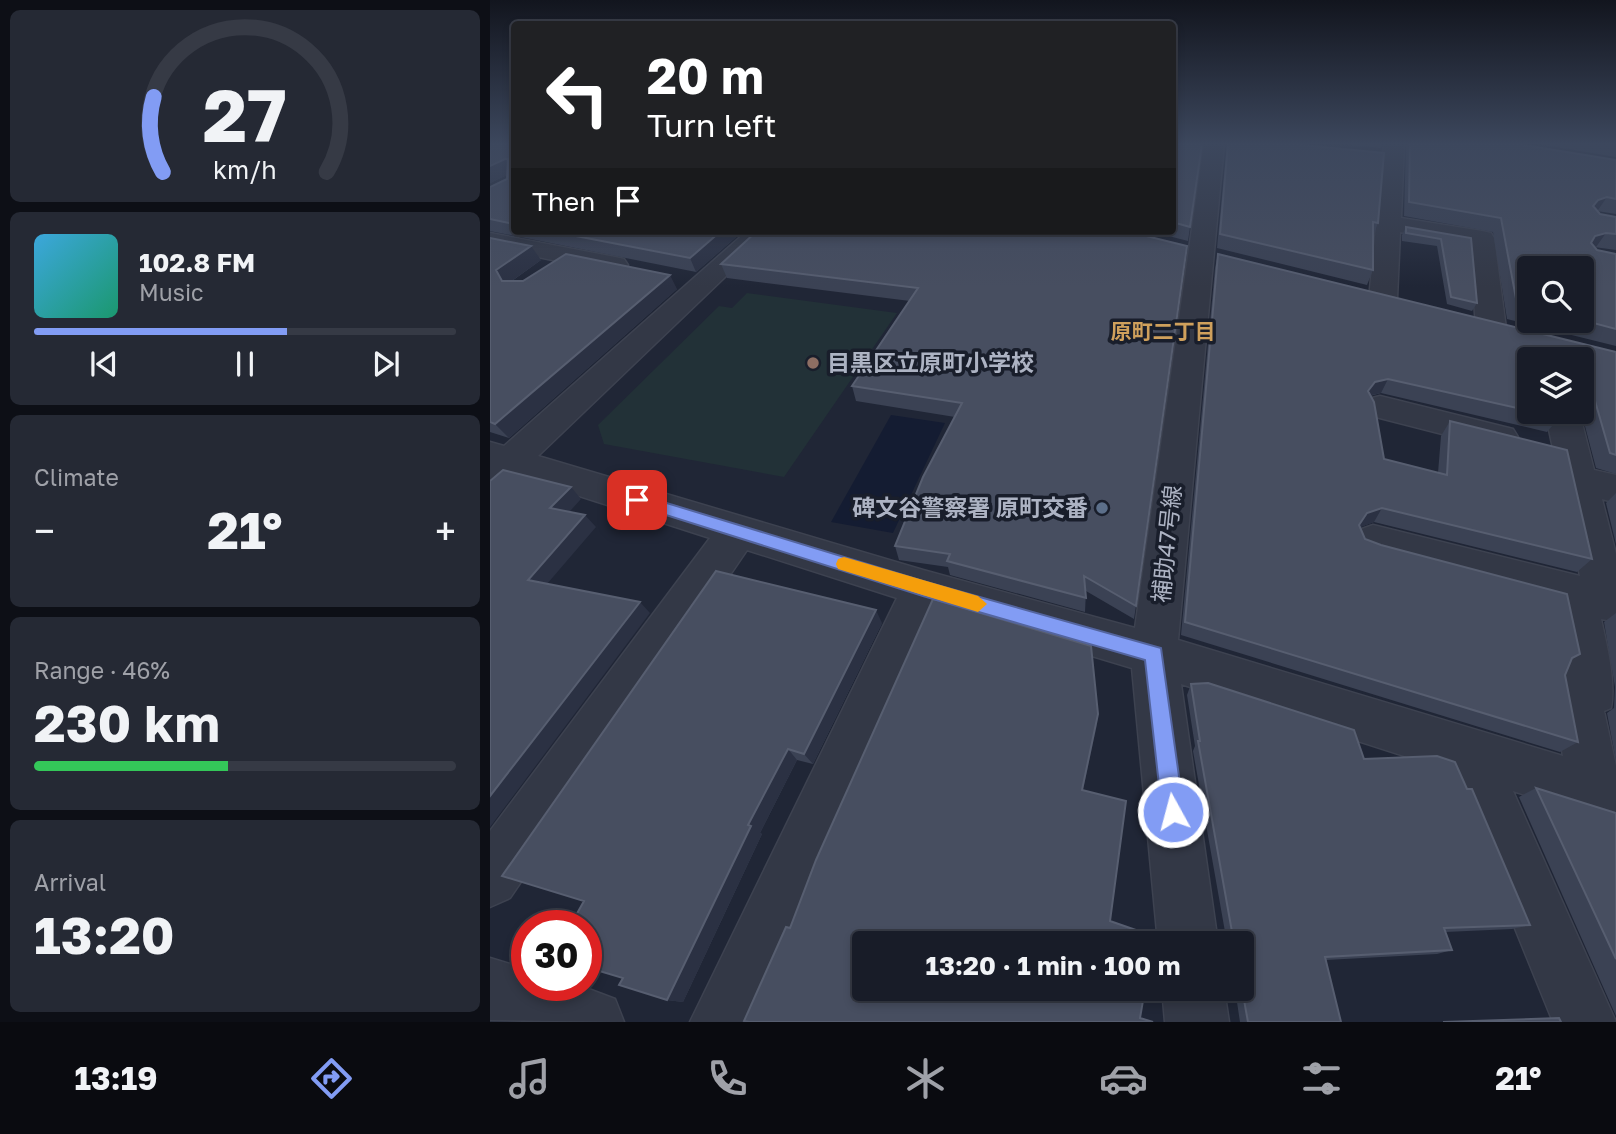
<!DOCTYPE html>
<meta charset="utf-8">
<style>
:root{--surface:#181c28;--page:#252934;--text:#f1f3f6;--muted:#9fa1a8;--line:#363a45;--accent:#829cf4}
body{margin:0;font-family:"Golos Text","Noto Sans JP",sans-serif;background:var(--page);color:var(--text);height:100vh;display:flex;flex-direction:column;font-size:26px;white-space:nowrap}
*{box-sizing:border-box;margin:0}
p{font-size:23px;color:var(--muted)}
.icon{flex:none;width:38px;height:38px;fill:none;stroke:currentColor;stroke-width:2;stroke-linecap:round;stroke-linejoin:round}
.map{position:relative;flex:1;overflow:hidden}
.side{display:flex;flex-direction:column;gap:10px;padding:10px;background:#0d0f16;width:490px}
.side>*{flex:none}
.banner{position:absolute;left:21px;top:21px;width:665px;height:214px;border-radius:7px;box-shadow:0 4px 10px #0003,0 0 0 2px var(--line);background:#202124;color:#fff;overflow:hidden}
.controls{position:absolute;left:1027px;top:256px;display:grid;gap:14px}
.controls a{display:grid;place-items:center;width:77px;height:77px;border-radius:7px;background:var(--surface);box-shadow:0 4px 10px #0003,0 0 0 2px var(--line);font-size:35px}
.speed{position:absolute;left:21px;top:910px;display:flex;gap:14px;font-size:35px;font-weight:700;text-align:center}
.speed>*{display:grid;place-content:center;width:91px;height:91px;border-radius:50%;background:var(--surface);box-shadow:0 4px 10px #0003,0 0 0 2px var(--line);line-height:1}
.speed .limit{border:10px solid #d22;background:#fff;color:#111}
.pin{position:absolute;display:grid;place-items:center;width:60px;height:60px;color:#fff;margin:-30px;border-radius:14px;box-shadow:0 4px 10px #0006}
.me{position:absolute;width:77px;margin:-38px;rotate:353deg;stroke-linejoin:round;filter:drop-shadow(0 0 5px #0008)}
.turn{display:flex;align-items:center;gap:24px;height:147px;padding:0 21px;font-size:32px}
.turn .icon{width:91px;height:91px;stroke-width:2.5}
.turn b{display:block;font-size:49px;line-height:60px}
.then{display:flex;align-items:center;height:66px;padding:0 21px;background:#0003;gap:14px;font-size:26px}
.big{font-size:52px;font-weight:700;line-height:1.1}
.side .card{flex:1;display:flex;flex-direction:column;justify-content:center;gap:10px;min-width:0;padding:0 24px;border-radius:10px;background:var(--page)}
.side .dial{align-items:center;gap:0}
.dial svg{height:182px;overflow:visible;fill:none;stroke:var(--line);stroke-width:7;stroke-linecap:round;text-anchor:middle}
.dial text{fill:var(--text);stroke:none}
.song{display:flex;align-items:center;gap:21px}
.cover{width:84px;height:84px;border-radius:10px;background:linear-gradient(135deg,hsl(200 70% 55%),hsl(160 70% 35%))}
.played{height:7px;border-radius:4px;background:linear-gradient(90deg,var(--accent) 60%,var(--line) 60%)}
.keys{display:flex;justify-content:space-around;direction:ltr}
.heat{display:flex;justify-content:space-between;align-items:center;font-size:38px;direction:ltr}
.charge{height:10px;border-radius:5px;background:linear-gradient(90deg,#34c759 46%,var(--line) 0)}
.trip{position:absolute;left:362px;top:931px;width:402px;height:70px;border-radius:7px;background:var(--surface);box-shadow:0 4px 10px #0003,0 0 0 2px var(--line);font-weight:700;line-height:70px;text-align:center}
.menu{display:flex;height:112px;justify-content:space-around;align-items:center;background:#0a0b10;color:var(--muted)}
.menu .icon{width:49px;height:49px}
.menu .active{color:var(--accent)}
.menu b{font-size:32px;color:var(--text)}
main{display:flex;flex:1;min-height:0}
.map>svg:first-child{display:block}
.green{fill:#223137}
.water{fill:#141c32}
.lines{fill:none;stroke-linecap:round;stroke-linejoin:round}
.minor-casing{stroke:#3d4250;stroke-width:3}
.minor{fill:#333846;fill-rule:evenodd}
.wall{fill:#3b4254;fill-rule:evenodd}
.shaded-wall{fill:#2b3143}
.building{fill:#474e60;stroke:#575e70;stroke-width:2}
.route{fill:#829cf4;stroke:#54659f;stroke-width:2}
.slow{fill:#f59e0b}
.education-dot{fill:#8d6e63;stroke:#191e2b;stroke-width:2.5}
.service-dot{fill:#5c6f8a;stroke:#191e2b;stroke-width:2.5}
.labels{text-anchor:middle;stroke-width:7;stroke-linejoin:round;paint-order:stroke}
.far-neighbourhood-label{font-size:21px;font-weight:bold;fill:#cfa05c;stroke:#191e2b}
.poi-label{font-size:23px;font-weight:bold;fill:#adb3c3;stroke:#191e2b;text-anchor:start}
.street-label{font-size:23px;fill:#adb3c3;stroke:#191e2b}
</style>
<main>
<section class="side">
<div class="card dial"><svg viewBox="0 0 100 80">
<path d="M14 69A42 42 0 1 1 86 69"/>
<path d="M14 69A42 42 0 0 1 10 36" stroke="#829cf4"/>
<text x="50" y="56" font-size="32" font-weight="700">27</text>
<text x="50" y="72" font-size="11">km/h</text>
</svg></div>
<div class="card">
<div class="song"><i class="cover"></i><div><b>102.8 FM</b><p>Music</p></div></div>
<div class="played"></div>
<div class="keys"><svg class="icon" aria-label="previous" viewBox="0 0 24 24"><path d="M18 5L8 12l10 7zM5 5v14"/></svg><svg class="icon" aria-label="pause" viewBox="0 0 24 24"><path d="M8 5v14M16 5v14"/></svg><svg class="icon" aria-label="next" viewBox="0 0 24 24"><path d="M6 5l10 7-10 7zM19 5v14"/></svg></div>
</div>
<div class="card"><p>Climate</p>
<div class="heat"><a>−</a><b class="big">21°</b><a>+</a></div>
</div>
<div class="card"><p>Range · 46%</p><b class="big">230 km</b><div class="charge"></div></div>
<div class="card"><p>Arrival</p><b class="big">13:20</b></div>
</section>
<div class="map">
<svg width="1126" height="1022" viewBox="0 0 1126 1022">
<rect width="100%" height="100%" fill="#202636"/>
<path class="green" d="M257,293L407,313L294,477L114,444L108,425L229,306L242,308Z"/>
<path class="water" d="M401,415L455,423L403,533L341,522Z"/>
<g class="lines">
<g class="minor-casing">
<path id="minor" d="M714,144H734L688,640L1073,756L1061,687L1068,671L1076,668L1064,605L883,557L869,552L863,541L869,530L883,525L1090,576L1055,411H1089L1104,470L1126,475V503L1112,499L1126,554V617L1117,620L1111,619C1117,646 1126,681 1121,708L1114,711L1126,766V825L1023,791L1126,1022H1063L961,771L691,684L728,943H668L642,668L445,609L265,1022H200L407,598L257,550L20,898L0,907V831L220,538L27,476L17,485L0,488V442L14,446L257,231H283L48,456L433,570L645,628Z
M894,144H914L911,218L992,231L1001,233L1004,238L1016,328L1011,334L1001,337L991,334L986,328L980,243L910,232L907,299L903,305H883L879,299Z
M0,233L125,257L134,259L138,265L134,271L125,273L0,247Z
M890,396L1023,429L1028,437L1023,445L1011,449L878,415L873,407L878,399Z
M0,958L37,969V985H88L125,999L134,1022L0,1020Z
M672,989H734L739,1022H675Z"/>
</g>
<use href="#minor" class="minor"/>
</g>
<path class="wall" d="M0,144H24V231H253L206,272L0,231V187L17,179V175L0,183Z
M682,144H712L698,241L659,231H682Z
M737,144H802L888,223L883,236V270L877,285L727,248Z
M849,144H893L891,148Z
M916,144H1027L1126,160V214L1107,211L1110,214L1126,217V250L1104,247L1107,250L1126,254V346L1017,319L1003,232L914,216ZM1040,268L1092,320H1040Z
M1048,144H1126V157Z
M916,227L981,238L987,303L982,311L957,304L947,246L912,241V235Z
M636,231L646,606L644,619L596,591L595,612L460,575L458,567L409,560L405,546L465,417L366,401L362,386L420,301L237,278L231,264Z
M0,238L51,260L22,281L187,289L19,438L0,432Z
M728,254L1126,352V474L1106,468L1091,411L1092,359H1040L1069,418L1057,432L891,393L880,396L894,459L948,473L951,436L960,421L1102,559L1087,572L884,522L870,527L875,539L1090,654L1081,660L1075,675L1088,742L1070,752L691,635L725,268Z
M1126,493V544L1116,503Z
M1126,613V761L1117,713L1124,708L1125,687L1114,622Z
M392,623L323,764L307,760L270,833L272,834L193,1002L177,1000L133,978L94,901Z
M701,684L874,759L1040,925L1022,929L955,932L962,950L947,954L836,960L851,1022H750L745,989H752V943H737L703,751L705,746L697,695Z
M1046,788L1126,813V1016L1029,797Z"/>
<path class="shaded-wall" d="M15,159L23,172L0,183V166Z
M1117,197L1108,210L1099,213L1108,200Z
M231,231H253L206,272L200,258Z
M1116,233L1106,247L1096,250L1105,236Z
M41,246L51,260L16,285L12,281L6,270Z
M180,275L187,289L19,438L5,424Z
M898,379L891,393L877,396L878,391L885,382Z
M81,487L91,499L72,520L60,508Z
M892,508L884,522L868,528L877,513Z
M95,515L106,527L51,591L38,580Z
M150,602L160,613L0,827V796Z
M386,610L392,623L323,764L314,754Z
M608,714L607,725L591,799L592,790Z
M298,749L307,760L270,833L272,834L193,1002L177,1000L258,825Z"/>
<path class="building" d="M0,144H24V224L0,219V187L17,179L18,159H15L0,166Z
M682,144H712L700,227L682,222Z
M738,144H802L894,153L888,223L883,222V270L730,234Z
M920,144H1027L1126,160V199L1117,197L1108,200L1103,206L1110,214L1126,217V234L1116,233L1105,236L1101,243L1107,250L1126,254V329L1092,320V268H1040V307L1027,304L1011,218L919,202Z
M916,227L981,238L987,303L961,297L951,239L916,233Z
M60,231H231L200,258Z
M267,231H636L697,246L646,606L594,576L596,598L457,561L460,554L405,546L433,477L472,403L362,386L428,288L231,264Z
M0,238L41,246L6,270L12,281H33L76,254L180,275L5,424L0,422Z
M728,254L1126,352V455L1120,453L1103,394H1092V359H1040V411L898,379L885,382L878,391L884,402L894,459L957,475L960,421L1077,450L1102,559L892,508L877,513L869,525L875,539L891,545L1077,594L1090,654L1082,658L1075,675L1088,742L695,622Z
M1042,411H1068L1069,418Z
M13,470L81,487L60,508L95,515L38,580L150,602L0,796V481Z
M226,571L386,610L314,754L298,749L258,825L261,826L177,1000L129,985L133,978L96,967V926H80L94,901L12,876Z
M443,599L601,646L608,714L592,790L636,801L620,921L663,936L662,943H374V989H655L650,1018L663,1022H259L254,1021L296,927L300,928L326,860Z
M718,683L864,730L874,759L947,756L965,762L977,789H982L1040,925L954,928L962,950L835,957L851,1022H758L752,989V943H744L708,741H710L701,684Z
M1046,788L1126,813V959Z
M1069,1018L1071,1022H953Z"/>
<linearGradient id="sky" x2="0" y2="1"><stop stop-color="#12151e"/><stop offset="0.5" stop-color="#3c475d"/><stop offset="1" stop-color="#3c475d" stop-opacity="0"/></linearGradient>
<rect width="1126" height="287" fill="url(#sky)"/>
<path class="route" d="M147,494L433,581L671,648L694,812L691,820L683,823L675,820L672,812L655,660L433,596L141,504V496Z"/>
<path class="slow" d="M354,557L488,596L497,604L488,612L348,569L346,564L348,559Z"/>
<circle class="education-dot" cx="323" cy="363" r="7"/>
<circle class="service-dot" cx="612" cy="508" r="7"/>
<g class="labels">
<g class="far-neighbourhood-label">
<text x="673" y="339">原町二丁目</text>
</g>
<g class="poi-label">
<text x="337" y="371">目黒区立原町小学校</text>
<text x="598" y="516" text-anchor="end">碑文谷警察署 原町交番</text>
</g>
<g class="street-label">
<text transform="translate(677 544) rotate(-84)" y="8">補助47号線</text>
</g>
</g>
</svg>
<div class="controls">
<a><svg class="icon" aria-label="search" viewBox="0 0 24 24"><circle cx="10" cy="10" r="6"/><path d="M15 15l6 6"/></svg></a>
<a><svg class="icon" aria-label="layers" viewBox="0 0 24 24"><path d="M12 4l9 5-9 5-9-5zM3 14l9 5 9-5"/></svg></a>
</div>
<div class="speed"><div class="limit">30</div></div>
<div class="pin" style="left:147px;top:500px;background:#d93025"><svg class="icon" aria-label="arrive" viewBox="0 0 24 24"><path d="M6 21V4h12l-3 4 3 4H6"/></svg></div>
<svg class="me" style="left:683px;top:812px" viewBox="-20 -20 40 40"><circle r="17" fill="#829cf4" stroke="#fff" stroke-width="3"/><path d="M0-11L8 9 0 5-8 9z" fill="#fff"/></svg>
<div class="trip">13:20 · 1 min · 100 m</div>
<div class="banner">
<div class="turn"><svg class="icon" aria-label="left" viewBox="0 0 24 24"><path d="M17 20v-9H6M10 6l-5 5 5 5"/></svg><div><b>20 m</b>Turn left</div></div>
<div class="then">Then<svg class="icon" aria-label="arrive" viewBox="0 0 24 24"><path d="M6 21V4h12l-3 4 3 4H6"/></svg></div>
</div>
</div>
</main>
<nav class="menu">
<b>13:19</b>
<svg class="icon active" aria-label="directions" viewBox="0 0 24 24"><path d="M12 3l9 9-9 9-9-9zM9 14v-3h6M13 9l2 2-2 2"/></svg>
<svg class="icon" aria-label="music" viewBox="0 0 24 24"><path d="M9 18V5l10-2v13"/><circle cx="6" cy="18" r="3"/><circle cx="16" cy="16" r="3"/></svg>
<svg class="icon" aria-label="phone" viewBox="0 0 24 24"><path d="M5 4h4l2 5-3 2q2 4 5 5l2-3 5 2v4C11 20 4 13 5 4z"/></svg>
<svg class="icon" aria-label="climate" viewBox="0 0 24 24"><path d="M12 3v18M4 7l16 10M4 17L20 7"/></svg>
<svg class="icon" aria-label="car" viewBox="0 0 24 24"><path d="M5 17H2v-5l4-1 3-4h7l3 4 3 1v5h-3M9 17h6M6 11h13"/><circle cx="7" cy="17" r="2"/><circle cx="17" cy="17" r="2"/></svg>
<svg class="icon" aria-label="filters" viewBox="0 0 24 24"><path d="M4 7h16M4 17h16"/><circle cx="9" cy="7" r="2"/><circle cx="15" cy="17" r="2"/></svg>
<b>21°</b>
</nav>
